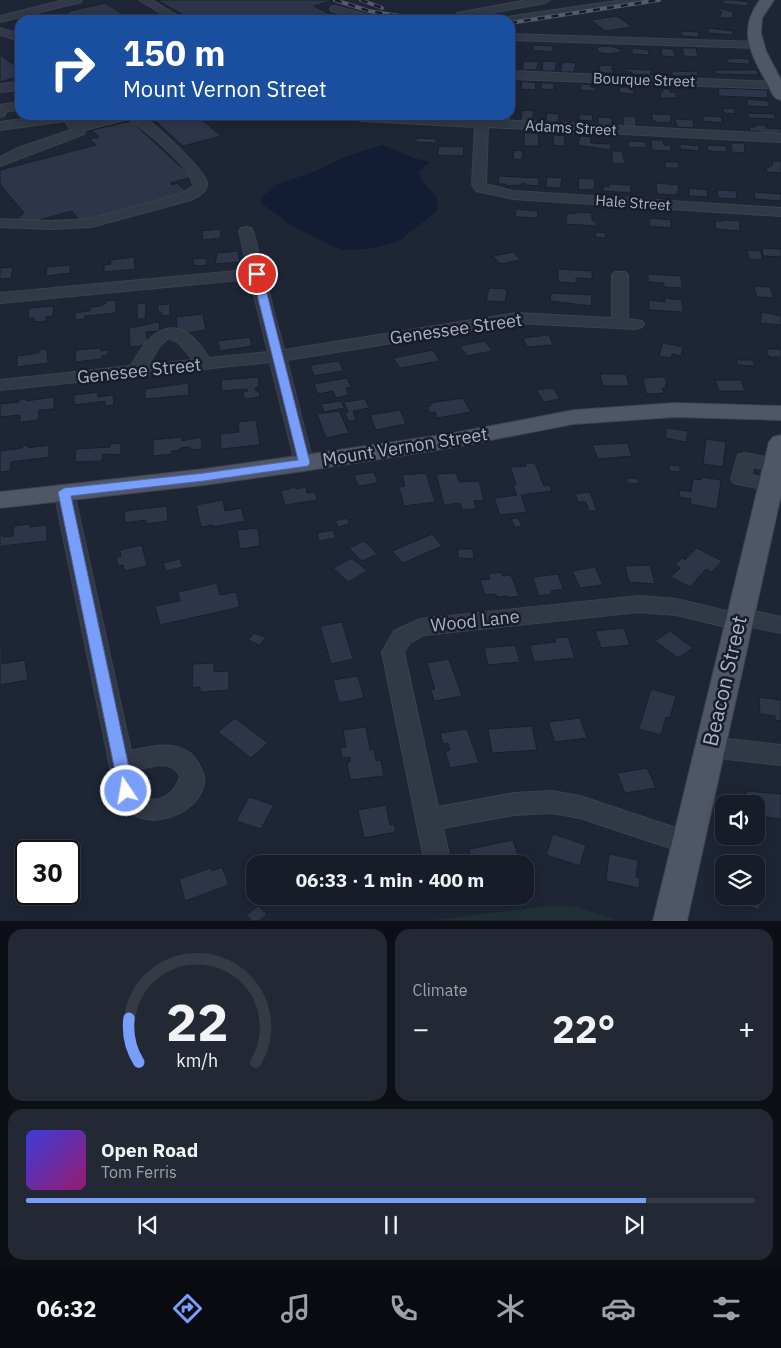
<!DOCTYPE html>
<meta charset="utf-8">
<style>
:root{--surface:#161c28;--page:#232934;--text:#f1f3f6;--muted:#9ea1a8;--line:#353a45;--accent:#789dfb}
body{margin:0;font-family:"IBM Plex Sans",sans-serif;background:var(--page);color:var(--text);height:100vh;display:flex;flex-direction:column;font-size:19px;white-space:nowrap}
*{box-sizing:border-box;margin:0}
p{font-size:16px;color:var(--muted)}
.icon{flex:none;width:28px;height:28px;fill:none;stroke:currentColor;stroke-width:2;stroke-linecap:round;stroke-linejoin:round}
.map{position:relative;height:921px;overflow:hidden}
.panel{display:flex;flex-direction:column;gap:8px;padding:8px;background:#0c0f16;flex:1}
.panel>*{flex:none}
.top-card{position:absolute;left:15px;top:15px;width:500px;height:105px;border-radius:15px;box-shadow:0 2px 12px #0003,0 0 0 1px var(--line);background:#1a4fa0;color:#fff;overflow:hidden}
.tools{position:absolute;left:715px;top:795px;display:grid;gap:10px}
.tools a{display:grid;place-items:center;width:50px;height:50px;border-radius:10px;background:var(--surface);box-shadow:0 2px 12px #0003,0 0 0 1px var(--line);font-size:25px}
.speed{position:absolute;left:15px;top:840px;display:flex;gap:10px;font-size:25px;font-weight:700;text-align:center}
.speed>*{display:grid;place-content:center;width:65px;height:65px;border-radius:50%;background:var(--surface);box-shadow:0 2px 12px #0003,0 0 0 1px var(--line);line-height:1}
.speed .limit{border:2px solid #111;border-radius:8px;background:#fff;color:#111}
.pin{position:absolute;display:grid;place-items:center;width:42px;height:42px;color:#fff;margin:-21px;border:2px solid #fff;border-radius:50%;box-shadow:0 1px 5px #0007}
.me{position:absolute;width:55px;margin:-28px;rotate:348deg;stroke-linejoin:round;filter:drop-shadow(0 0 4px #0008)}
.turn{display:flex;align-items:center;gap:18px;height:105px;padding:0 25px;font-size:22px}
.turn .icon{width:65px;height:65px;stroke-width:2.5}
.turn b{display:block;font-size:35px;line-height:42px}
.big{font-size:38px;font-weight:800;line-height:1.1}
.panel .tile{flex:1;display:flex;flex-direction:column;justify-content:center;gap:8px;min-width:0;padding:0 18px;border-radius:15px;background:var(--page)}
.panel .dial{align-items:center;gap:0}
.dial svg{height:130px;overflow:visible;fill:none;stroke:var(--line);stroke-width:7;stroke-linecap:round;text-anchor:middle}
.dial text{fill:var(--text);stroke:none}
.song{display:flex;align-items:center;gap:15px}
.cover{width:60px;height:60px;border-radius:8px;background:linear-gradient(135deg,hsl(240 70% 55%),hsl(320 70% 35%))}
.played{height:5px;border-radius:2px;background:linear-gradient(90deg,var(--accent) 85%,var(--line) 85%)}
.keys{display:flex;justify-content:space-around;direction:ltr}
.heat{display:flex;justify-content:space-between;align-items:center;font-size:28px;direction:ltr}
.panel .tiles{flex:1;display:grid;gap:8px;grid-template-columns:1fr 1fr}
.tile:last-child{grid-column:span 2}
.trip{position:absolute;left:246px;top:855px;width:288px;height:50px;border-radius:15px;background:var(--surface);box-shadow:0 2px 12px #0003,0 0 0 1px var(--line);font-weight:800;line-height:50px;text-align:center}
.tabs{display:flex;height:80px;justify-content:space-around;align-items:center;background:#090b10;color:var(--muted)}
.tabs .icon{width:35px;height:35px}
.tabs .current{color:var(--accent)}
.tabs b{font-size:22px;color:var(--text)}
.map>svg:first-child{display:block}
.green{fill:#203136}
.water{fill:#121c32}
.building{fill:#2d3649;stroke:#191f2c}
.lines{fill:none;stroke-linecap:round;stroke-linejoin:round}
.minor-casing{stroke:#3b414f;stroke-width:2}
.major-casing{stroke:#3b414f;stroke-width:2}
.minor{fill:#313846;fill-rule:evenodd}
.major{fill:#4f5666;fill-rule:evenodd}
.rail-casing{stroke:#535b6d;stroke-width:4}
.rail{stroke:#171d2a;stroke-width:2.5;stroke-dasharray:7;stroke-linecap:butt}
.route{fill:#789dfb;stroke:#4e66a3}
.labels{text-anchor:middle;stroke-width:5;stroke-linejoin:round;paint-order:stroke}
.far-street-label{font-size:15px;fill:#abb2c3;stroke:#171d2a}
.street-label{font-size:18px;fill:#abb2c3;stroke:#171d2a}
.near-street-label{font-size:21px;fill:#abb2c3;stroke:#171d2a}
</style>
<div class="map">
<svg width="781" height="921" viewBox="0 0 781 921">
<rect width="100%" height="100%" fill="#1e2535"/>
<path class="green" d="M550,906L575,907L617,920H435Z"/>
<path class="water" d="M383,145L413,158L430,162L419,171L420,177L437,198V211L399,241L375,248L346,250L334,247L289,224L261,203V198L277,184L316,171L344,157Z"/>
<path class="building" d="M157,0H329L331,1L314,6L342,20H192Z
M724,0H734L749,2L746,6L734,5L721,3Z
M105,3L132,20L150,15L157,20H78L66,12Z
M718,8L734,12L732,18H721L720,16L722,11H717Z
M617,16L632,27L605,31L591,20Z
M708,28L733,31V35L708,33Z
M681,31L698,32L699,37L682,36Z
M534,45L553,46L552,52L533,50Z
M609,46L620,49L621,52L608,54L598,52L597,47Z
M632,48L648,50L649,55L632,54Z
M661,48L672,49L676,57L662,56Z
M682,48H696L698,57L684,56Z
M0,55L20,69V76L0,82Z
M735,58L749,59L750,64L728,63L727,59Z
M524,61L539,62L536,70H522Z
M543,61L558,62L556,64L555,71H542Z
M562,62L576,63L574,72H561Z
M606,65L613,66L614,68H611L614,73H600L599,66Z
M626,69L651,70V75L632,74V72H627Z
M714,70H756L759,75L716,74Z
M672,71L698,72V76H672Z
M522,81L536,83L535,90L521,89Z
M541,83H554V89L557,90L541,89Z
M582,84L591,85V87L596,88L595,91L580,90Z
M619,87H632L635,94L620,93Z
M718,88L767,90L768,98L719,96Z
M662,89H670V92H675L677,98H661L660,92H663Z
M746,99L768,101L770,107L748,106Z
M723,108L735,109V114L724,113Z
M522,110L534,111L532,121H521Z
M510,112H512L511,121L495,120L496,115H510Z
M547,113L559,114L558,122H546Z
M748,113L774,114L776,119L749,118Z
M579,114L593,115L592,121L579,120Z
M652,114L671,115V122L656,123L655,121L652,120Z
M149,115H196L221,136L183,146Z
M623,116L636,117V127L623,126Z
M703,116L722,117V123L703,121Z
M598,117L612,118V125L598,124Z
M675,119L693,120L694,128L677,127Z
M131,121L192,177L170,183L172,185L177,183L188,193L82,223L72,211L32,222L16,220L24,213L0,184V170L96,145L90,139L99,137L92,130Z
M755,125H765L766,128L781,129V135L750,131L749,127H756Z
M524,133H538L539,146H524Z
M554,135L565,136L564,146L553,145Z
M580,136L591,137V143L611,144L610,150L578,145Z
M417,138L437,139L435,143L415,142Z
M651,140H663L664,145H671V151L652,150Z
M628,141L646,142V148L628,147Z
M731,143H744L745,153L732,152Z
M680,144L699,146V151L680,149Z
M707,145L726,146L727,152L708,151Z
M439,146L464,147L463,156L437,155Z
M514,150L523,151L522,160L513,159Z
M612,151H622L625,164L612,163Z
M772,161H781V173L767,172L766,167L769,168V165H773Z
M665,162H678L679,168H665Z
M499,176L539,178V184L541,186L525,185V183H522V185L506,186V184H498Z
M547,177L562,178L560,188L546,187Z
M579,178L595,179L594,190L578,189Z
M656,183L679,185L677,195L657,194Z
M609,184L631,185V193L603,191V186L609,187Z
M689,188L707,190L708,197L689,196Z
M717,190L736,191L737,199L718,198Z
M754,192L781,194V201L755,199Z
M516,209L538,211L537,218L515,217Z
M576,212L592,213V221H596V226L566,224L567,213L576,214Z
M650,218L671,220V228L649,226Z
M723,220L740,221V231L716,229L715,221H723Z
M220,229L221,238L203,240L202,231Z
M596,232L606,233L605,238L595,237Z
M762,248L781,249V257L763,256Z
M747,250L761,251L762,260L749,259Z
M238,251L240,262L215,264L217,253Z
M514,252L520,260L500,264L493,256Z
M134,257L135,269L104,272V265L111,264L110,260Z
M206,258L207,265L194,266L193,259Z
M70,265V273L46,276L47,267Z
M13,267L11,278L0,279V268Z
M558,269L592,271V279L576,278V283L558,282Z
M648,274L681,276L682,288L664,287V283L648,282Z
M754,286L770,287L774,298L757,297Z
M489,288L507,289L505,302L486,301Z
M551,293L592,295L591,306L550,301Z
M664,298L682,300L683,312L649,310V300L665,302Z
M116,300V313L85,316V319L75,320V313L90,311V307L101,306L105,304L106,301Z
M146,303L145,319H137V304Z
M170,304V315L162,316L161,312H158V305Z
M54,306L53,316L46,317V321L34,322V318H28L29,308Z
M762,312L781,316V325L760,323Z
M203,314L206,330L178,334L176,317Z
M159,322L160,331L146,332L148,345L130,347L129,328Z
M549,335L553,345L527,347L523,338Z
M250,337L252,346L220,351L218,341Z
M485,341L492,351L467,356L460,346Z
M663,343L683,347L681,356L672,354L671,358L659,356Z
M101,348V351L108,350V355L102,356V359L75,362L76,350Z
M47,349L48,363L17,367V356L39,353L38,350Z
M766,349H781V357H769Z
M433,350L440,361L400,368L393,358Z
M736,360H753L755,366L738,365Z
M339,361L343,371L314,376L310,365Z
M600,374H626L629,386H603Z
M258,377L259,387L255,388L256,391H259L260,397L244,399L243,392L248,391L247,389L222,391L221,380Z
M661,377H665L667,385H665L666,388H662L664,393L646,394L643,378Z
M347,378L351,387L346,388L349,395L336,398L333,391L318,394L314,384Z
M715,380H741L745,391H719Z
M188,383L189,395L145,399V389Z
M553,388L560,399L544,402L536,390Z
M98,392V397L113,395L114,405L105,406V401L74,405V395Z
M54,397V409L39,410L38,420L20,422V415L0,417V404L19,402V399H27L26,401Z
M463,398L471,412L437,418L435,412L430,413L427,407L431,406L430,403Z
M365,399L369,408L353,411L356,420L349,421L345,413L348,412L344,402Z
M341,401L344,408L324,412L321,404Z
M400,410L406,424L376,430L370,415Z
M339,411L349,433L326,438L317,414Z
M256,420L260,445L221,449L220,434L239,432L238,422Z
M667,428L688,431L686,442L665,438Z
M182,437V441L201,437L202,449L190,450V447L180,448V450L172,451V454L153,456V440Z
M706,439L726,442L723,467L703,464Z
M121,443V455L103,454L102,461L75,462L76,449L110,447V444Z
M627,443L632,456L598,459L592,445Z
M28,445V448L49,445V457L11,462L10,471L0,472V451L22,448V446Z
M525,463H535L544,486L550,485L552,491L521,495L527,512L500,515L494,498L517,495L513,485L516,484L510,467L526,466Z
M669,465L680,466V472L670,471Z
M374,472L378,483L358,486L354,475Z
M426,473L435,502L404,506L399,487L405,486L402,475Z
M456,473L459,482L479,481L484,500L474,501L476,509L462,510L460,503L444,505L436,474Z
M701,477L721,480L717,509L690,504L691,499L679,497L680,490L691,492L693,479L701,480Z
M626,478L638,479L639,484L627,483Z
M295,487L296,489L306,487L307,493L315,492L317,500L285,505L281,491Z
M590,492L597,511H589L586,502H578L575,494Z
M223,500L225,511L241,508L245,521L213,527V525L201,527L196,505Z
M167,506L168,521L146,524V520L125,523L124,511Z
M346,518L350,524L338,527L335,521Z
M518,518L522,526L515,527L511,519Z
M30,524V527L47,525V541L2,546L0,551V535H3V537L13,536L14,526Z
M258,528L260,546L240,549L237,530Z
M333,530L336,538L319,541L317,533Z
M432,534L442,546L403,563L392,551Z
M364,541L377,554L362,561L349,548Z
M142,545L147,566L125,571L123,565L118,566L116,558L121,556L120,550Z
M697,548L722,561L712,572L706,569L690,587L671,577L680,568L675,565L682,558L685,560Z
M458,549H473L474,559L458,558Z
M352,558L367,571L348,582L333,568Z
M180,559L183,567L166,571L163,563Z
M650,565L655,584L629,582L625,566Z
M595,567L603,585L580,588L572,571Z
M501,572L503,576L511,575L519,596L507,598V596L497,597L496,594L485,595L480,580L490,579L488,574Z
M558,574L563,589L551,591L552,594L539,596L533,577Z
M217,583L220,595L236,592L240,607L160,625L155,606L180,601L178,592Z
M342,622L353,659L331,664L320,626Z
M624,628L630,645L601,648L595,631Z
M670,631L693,648L678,658L655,641Z
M254,633L266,637L260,645L248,640Z
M568,637L575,658L534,662L530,645L556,642L555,638Z
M0,644H2V664L25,660L28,680L0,685Z
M515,645L520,662L488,665L484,648Z
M449,659L462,696L434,701L431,690L435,689L427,663Z
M214,663V672L229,671V690L200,692V687L192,688L193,664Z
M358,676L364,698L339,703L333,680Z
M651,689L676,696L670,718L666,717L661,735L639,729Z
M759,697L781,700V721L775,720V716L760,714Z
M235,718L268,743L251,758L218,732Z
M580,718L587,738L555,742L548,722Z
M532,726L537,750L492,753L488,729Z
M366,727L370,750L374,749L376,761L381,760L384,776L350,780L347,762H350V757L342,758L340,748L346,747L343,730Z
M467,729L479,763L450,768L445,751L450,750L448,743L443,744L440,733Z
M647,768L656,788L625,793L617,773Z
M746,791L781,794V819L756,816V804H747Z
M249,797L274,805L261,829L236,821Z
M386,805L390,825L394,824L396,832L364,838L358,810Z
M553,834L586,845L580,866L546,855Z
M513,840L521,864H473L469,849Z
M609,854L638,860L636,877L640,878L639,888L606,881Z
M393,859L394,864L366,863Z
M756,866L766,869L759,910L730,900L731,896H756Z
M222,867L229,885L185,901L179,879L211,868L212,871Z
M258,906L267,914L259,921H252L247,915Z"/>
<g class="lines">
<g class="minor-casing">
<path id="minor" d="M64,0H82L81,2L0,22V16Z
M139,0H152L185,20H172Z
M527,0H550L545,3L464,18L462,20H450L457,13Z
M623,0H650L645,3L510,23V20H501L506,17Z
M335,6L379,18L380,20H363L331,11L330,9L331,7Z
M0,28L20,34V41L0,35Z
M510,34L758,42L764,45L758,48L510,40Z
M510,71L777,82L781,83V89L510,79Z
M20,82V90L0,92V84Z
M20,102V110L7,111L4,116L0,117V105Z
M52,115H86L84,118L76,119L80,123C94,120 127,110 140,116C153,121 207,172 207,184C207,192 197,197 191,200L91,227L52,229L0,227V219L52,221L90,219L181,194L193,186C192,167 145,130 128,119L85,130L84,134L0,166V157L18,148L71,130L65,121L0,130V122Z
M357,115H398L781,134V142L488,127L486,184L513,191L781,208V216L513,199L481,192L476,191L472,184L475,127L362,121L358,120L356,117Z
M246,227L251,228L253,231L284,350L516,313L612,318V275L615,272H625L628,275V319L642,321L644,324L642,327L636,329L516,323L287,360L313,463L311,467L304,469L297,467L295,463L270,362L0,390V380L131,366C153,324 180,311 209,358L268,352L250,279L0,303V293L248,270L239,231L241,228ZM168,338L178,342L193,360L149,364L159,347Z
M745,453L781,460V470L776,471L753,467L751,475L778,481L781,485L778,489L771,491L734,483L731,479L738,455Z
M64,486L71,487L74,492L131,751C154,745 186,738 199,765C203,773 206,778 203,787C195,815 150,831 127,810C122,806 118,797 115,791L54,492L57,487ZM158,765C168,765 175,766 180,776C178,790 159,807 145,796C137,790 137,779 135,770Z
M639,596L676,599L731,612L740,608L781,617V633L748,626L739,630L676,615L639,612L424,635L410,643L404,652L438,807L514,793L552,791L580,796L697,835L701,843L697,851L688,854L580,818L552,813L514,815L443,828L451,864H425L382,652L394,631L420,619Z
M709,737L781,745V765L709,757L701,754L697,747L701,740Z"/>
</g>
<g class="major-casing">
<path id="major" d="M760,0H774L762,18L761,33L766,51L781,80V100L776,98L773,95C757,61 733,36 760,0Z
M675,403L781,406V420L675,417L574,424L449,448L304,471L204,485L0,508V492L204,469L304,455L449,434L574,410Z
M781,435V495L687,921H653L769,442L773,437Z"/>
</g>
<use href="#minor" class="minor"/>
<use href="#major" class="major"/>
<g class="rail-casing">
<path id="rail" d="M335,0L369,11L424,20
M361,0L382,8
M510,23L659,0"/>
</g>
<use href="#rail" class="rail"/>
</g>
<path class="route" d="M257,271L262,274L310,463L308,466L204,481L71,496L134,791L132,795L126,797L121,795L119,791L58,492L64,488L204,473L298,460L252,274Z"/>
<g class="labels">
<g class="far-street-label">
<text transform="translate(644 80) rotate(2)" y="5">Bourque Street</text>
<text transform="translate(571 128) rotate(3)" y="5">Adams Street</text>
<text transform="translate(633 203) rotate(4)" y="5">Hale Street</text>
</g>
<g class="street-label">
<text transform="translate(456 329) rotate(-8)" y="6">Genessee Street</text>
<text transform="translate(139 371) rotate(-6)" y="6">Genesee Street</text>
<text transform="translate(405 447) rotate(-9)" y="6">Mount Vernon Street</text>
<text transform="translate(475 621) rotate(-6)" y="6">Wood Lane</text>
</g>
<g class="near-street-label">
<text transform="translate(725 681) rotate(-77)" y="7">Beacon Street</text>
</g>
</g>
</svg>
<div class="tools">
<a><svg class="icon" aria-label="sound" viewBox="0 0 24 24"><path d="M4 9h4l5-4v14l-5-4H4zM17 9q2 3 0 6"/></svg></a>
<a><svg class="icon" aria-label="layers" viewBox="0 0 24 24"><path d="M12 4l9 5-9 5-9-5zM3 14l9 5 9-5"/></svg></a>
</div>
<div class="speed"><div class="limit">30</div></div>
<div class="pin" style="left:257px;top:274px;background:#d93025"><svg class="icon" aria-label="arrive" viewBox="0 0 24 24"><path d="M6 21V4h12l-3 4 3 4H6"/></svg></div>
<svg class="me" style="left:126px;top:791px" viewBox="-20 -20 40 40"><circle r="17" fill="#789dfb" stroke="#fff" stroke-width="3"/><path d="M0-11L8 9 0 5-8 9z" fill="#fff"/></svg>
<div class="trip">06:33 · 1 min · 400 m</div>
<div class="top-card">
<div class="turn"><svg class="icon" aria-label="right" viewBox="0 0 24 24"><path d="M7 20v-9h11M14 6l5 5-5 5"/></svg><div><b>150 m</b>Mount Vernon Street</div></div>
</div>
</div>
<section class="panel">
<div class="tiles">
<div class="tile dial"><svg viewBox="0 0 100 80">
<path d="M14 69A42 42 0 1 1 86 69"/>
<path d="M14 69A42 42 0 0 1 8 42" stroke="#789dfb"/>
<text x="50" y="56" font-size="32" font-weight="700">22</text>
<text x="50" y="72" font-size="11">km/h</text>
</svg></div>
<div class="tile"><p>Climate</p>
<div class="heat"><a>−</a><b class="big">22°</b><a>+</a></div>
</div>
<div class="tile">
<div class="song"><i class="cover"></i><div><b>Open Road</b><p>Tom Ferris</p></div></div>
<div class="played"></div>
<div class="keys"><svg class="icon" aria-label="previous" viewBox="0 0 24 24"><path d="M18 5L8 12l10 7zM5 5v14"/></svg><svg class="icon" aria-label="pause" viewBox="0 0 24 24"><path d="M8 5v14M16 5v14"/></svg><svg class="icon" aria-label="next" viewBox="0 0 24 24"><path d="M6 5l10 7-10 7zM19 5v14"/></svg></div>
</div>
</div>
</section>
<nav class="tabs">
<b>06:32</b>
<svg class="icon current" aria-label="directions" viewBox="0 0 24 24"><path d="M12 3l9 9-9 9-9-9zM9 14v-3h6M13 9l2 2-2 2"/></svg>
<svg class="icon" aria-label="music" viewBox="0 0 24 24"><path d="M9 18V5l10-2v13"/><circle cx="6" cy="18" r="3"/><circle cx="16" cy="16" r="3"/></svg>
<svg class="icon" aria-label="phone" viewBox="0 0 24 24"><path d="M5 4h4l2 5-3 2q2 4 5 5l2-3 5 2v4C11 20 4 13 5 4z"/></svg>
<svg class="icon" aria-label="climate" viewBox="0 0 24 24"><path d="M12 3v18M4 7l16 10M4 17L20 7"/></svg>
<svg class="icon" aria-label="car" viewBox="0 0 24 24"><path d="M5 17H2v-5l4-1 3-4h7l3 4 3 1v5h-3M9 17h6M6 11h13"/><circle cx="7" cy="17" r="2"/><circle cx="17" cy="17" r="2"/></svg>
<svg class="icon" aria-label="filters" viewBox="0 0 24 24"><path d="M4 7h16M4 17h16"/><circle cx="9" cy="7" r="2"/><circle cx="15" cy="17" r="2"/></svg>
</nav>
